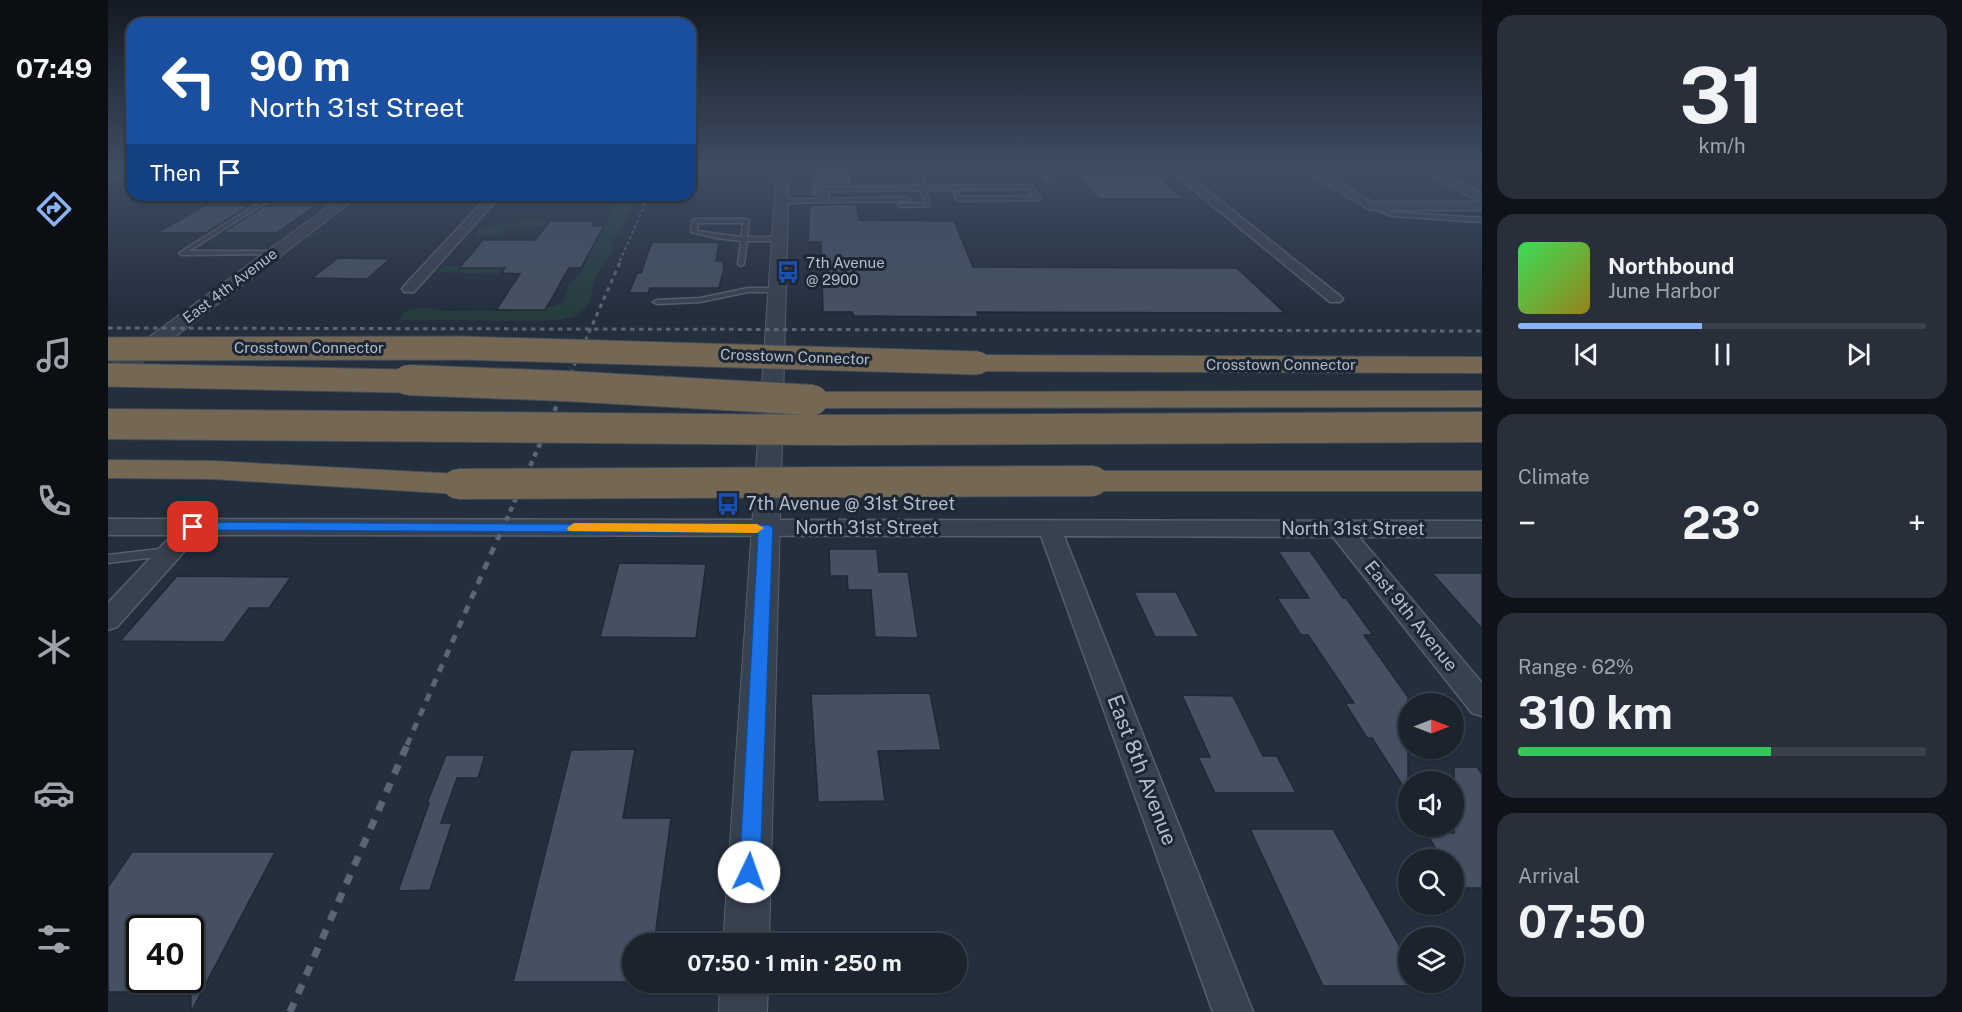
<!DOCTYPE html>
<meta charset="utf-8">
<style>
:root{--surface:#1b232e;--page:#282f3a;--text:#f1f3f6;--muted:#a0a4aa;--line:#39404a;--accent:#8ab4f8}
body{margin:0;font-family:"Public Sans",sans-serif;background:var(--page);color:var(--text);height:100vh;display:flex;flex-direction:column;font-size:22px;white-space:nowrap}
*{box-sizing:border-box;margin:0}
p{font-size:20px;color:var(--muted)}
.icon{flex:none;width:33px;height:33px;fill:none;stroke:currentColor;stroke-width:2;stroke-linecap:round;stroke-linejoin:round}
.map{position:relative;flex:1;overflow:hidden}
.details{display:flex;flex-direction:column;gap:15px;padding:15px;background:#0f1319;width:480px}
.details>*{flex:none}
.banner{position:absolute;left:18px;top:18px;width:570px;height:183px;border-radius:18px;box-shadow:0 2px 4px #0004,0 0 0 2px var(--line);background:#1a4fa0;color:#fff;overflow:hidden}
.needle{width:39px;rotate:90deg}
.tools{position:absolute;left:1290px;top:693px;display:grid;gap:12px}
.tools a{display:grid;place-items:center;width:66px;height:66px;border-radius:50%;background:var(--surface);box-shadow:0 2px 4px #0004,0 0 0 2px var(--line);font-size:30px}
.speed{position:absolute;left:18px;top:915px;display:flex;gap:12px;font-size:30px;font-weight:700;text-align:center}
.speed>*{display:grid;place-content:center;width:78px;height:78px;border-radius:50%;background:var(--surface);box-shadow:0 2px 4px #0004,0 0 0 2px var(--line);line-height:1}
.speed .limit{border:3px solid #111;border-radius:9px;background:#fff;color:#111}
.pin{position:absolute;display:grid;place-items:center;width:51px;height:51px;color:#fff;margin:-26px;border-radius:12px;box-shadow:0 3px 9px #0006}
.me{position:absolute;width:66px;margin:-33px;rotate:3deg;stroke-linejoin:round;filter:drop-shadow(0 0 4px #0008)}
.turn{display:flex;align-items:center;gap:21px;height:126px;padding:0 24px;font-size:27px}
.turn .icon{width:78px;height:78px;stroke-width:2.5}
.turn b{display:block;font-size:42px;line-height:51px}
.then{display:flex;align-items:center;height:57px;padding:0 24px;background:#0003;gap:12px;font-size:22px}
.big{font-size:45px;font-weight:700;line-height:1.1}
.details .widget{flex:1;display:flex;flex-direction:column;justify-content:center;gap:9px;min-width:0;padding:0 21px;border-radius:18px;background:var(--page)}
.details .dial{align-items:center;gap:0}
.dial b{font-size:78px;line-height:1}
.song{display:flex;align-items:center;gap:18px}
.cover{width:72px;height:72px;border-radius:9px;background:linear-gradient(135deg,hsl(130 70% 55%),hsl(50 70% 35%))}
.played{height:6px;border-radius:3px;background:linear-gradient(90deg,var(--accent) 45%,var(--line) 45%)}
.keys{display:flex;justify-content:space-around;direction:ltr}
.heat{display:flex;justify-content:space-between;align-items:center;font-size:33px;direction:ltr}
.charge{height:9px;border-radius:4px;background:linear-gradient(90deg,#34c759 62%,var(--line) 0)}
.trip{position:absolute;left:514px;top:933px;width:345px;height:60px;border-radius:30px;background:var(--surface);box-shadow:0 2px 4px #0004,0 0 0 2px var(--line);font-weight:700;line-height:60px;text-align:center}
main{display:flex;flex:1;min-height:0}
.dock{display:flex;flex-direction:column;width:108px;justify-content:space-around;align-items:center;background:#0b0e12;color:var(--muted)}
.dock .icon{width:42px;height:42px}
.dock .selected{color:var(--accent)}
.dock b{font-size:27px;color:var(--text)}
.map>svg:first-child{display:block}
.green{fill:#263c3f}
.building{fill:#455162;stroke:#1f2835;stroke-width:1.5}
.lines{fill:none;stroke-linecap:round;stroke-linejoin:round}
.service-casing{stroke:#565f6c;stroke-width:3}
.minor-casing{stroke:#565f6c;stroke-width:3}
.tertiary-casing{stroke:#565f6c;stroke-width:2}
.motorway-casing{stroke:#434c59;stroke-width:2}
.service{fill:#38414e;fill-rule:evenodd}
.minor{fill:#38414e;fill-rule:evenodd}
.tertiary{fill:#38414e;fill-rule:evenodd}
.motorway{fill:#746855;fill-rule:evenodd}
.rail-far4{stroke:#5a6575;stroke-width:2;stroke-dasharray:3 3;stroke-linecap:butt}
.rail-far3{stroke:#5a6575;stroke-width:3;stroke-dasharray:4.5 4.5;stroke-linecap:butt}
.rail-far2{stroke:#5a6575;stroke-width:4.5;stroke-dasharray:5 5;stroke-linecap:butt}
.rail-far1{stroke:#5a6575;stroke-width:5;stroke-dasharray:8 8;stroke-linecap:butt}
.rail{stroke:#5a6575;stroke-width:7;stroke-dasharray:10 10;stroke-linecap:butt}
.motorway-bridge-far1-casing{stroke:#434c59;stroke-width:25;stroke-linecap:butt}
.motorway-bridge-casing{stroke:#434c59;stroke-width:32;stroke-linecap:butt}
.motorway-bridge-far1{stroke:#746855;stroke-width:23}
.motorway-bridge{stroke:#746855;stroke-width:30}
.route{fill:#1a73e8;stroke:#114b97;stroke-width:1.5}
.slow{fill:#f59e0b}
.labels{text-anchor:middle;stroke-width:6;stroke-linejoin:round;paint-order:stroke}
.far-poi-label{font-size:15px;fill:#b4bcc9;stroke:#1d2633;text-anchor:start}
.far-street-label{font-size:15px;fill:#b4bcc9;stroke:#1d2633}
.poi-label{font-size:18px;fill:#b4bcc9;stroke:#1d2633;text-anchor:start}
.street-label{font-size:18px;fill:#b4bcc9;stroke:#1d2633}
.near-street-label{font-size:21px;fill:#b4bcc9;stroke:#1d2633}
</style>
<main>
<nav class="dock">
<b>07:49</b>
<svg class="icon selected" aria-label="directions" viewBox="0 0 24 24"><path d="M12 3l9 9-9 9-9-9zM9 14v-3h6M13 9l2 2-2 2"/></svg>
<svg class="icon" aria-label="music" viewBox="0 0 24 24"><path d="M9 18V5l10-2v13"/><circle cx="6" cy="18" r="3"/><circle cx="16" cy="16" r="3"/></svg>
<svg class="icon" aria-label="phone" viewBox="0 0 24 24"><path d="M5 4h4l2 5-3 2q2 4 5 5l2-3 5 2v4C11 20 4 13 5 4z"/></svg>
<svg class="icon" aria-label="climate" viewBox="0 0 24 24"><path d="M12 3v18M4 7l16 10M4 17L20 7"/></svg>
<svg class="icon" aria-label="car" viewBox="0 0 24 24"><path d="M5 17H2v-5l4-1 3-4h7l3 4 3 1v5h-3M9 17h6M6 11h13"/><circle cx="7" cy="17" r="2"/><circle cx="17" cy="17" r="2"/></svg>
<svg class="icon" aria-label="filters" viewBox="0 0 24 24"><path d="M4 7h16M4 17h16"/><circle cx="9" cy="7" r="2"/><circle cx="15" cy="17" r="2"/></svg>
</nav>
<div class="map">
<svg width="1374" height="1012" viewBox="0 0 1374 1012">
<rect width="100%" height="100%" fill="#242f3e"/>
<path class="green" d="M501,195H527L528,199L514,228L504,241V252L486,279L482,302L471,315L452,320L420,321L292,320L296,312L315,307L336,311L418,310L445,306L455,302L461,284L471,276L495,226L503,216L505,204L500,200Z
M434,220L439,222L435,226L397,229L388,236H365C375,223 418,222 434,220Z
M401,261L390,274L326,272L340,265L369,268Z"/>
<path class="building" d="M704,168H741L744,184L717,185L712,189L713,197H702Z
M1046,172L1076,199H991L966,173Z
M748,204L751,220L846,221L865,267L1129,268L1177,313L869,312L870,317L746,316L744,312H715L713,242H700L702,205Z
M96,206H141L98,233H48Z
M156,206H207L169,233H114Z
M442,221H486L484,226H496L473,268H461L437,310H388L412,274L393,273L397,268H351L375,240H427Z
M544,242H611L608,261H615L616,268L611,288H542L540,293H521L529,273H533Z
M230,258L282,259L259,279L204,278Z
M721,549H769L771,572H800L810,638L767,637L763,590H740L739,576H722Z
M1170,551H1202L1235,598H1238L1265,635H1256L1300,697V794L1264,738H1259L1237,703H1246L1200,635H1193L1169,598H1201Z
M511,563L598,564L588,638L492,637Z
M1324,573H1374V629Z
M69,576L183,577L161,608H141L116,642L12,641Z
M1026,592H1068L1091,637H1047Z
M822,693L833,750L770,751L777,801L710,802L703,694Z
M1074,695L1125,696L1155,756H1169L1188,793H1107L1090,757H1102Z
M527,749L515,818H563L546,944H525V982H405L463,750Z
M338,755H377L370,778H349L333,823H344L322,890L290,891L321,803H319Z
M1346,767H1369L1374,774V888H1352L1346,877V860H1335L1318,833H1346Z
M1142,829H1225L1300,961V986H1215Z
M24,852H167L83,1012L82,928H32V992H0V887Z"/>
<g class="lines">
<g class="service-casing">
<path id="service" d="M812,181L816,186L922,185L933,198L930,200L851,201L848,199L846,193H850L853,197L926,196L920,189L817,190L822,206L793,207L790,205L791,204L817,203L812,190L720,191L721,199L800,197L803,199L800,201L673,203L670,201L673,199H715L714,189L717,187L811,186L809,183Z
M163,195H170L81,251H167L170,253L169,254L74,255L71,253Z
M1263,205L1285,212L1374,218V222L1284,216L1263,207Z
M638,219L641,221L639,237H671L674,239L671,241H639L636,264L633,266L630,264L633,241L608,238L583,232L584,221L587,219ZM590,223H635L633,237L589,231Z
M640,288H669L672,290L669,292H640L592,302L549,304L545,302L549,300L592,298Z
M59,548L63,549L65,552L63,555L0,563V555Z"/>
</g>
<g class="minor-casing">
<path id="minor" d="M13,168H24V171L0,181V174Z
M801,168H811L817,183L815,185H807Z
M930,168H941L948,178L943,181L939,180Z
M1059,168H1071L1232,296L1235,299L1232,302H1222Z
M1193,168H1206L1264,202H1374V210H1262Z
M1307,168H1320L1374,194V202Z
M381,195H393L306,292H296L294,289L296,286Z
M0,519L1374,521V537H1251L1374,683V716L1364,713L1225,537L956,536L1145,1012H1105L933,536L91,535L9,627L0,630V603L64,535H0Z"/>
</g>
<g class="tertiary-casing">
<path id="tertiary" d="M669,168H681L661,944H615Z
M236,195H252L8,382L0,383V367Z
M612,982H660L659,1012H611Z"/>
</g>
<g class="motorway-casing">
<path id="motorway" d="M870,355L1374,357V373L870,371L861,368L857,363L861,358Z
M1374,391V407L705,408L695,406L691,400L695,394L705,392Z
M0,460L105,461L350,474L361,477L366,484L361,491L350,494L105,479L0,478Z
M985,471H1374V491H985L974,488L969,481L974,474Z"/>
</g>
<use href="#service" class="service"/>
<use href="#minor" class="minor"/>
<use href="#tertiary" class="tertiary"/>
<use href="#motorway" class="motorway"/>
<path class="rail-far4" d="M512,261L541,195"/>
<path class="rail-far3" d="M0,328L1374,331
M459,382L513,260"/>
<path class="rail-far2" d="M390,539L460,380"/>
<path class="rail-far1" d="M299,745L390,538"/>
<path class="rail" d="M182,1012L300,743"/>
<g class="motorway-bridge-far1-casing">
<path id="motorway-bridge-far1" d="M0,349L354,348L870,363
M0,375L342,382"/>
</g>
<g class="motorway-bridge-casing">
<path id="motorway-bridge" d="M300,380L457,386L705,400
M0,424L730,430L1374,427
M350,484L985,481"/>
</g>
<use href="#motorway-bridge-far1" class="motorway-bridge-far1"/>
<use href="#motorway-bridge" class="motorway-bridge"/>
</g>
<linearGradient id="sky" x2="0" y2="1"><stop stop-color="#141a22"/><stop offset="0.54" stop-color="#3f4d63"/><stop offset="1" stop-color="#3f4d63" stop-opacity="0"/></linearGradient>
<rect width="1374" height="310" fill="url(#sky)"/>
<path class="route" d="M85,522L662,525L665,528L652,872L649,880L641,883L634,880L631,872L650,533L80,530L78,527L80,524Z"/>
<path class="slow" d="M466,523L649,524L656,528L649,533L461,531L459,528Z"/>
<defs>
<g id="bus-bare" transform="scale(1.8)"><path d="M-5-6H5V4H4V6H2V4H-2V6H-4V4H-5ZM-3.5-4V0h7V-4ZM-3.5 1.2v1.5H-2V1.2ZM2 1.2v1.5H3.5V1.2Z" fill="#1a4fb4" stroke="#1d2633" stroke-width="2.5" paint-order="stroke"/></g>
</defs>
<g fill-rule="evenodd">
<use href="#bus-bare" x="680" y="272"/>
<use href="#bus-bare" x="620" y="504"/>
</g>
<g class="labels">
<g class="far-poi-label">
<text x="698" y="268">7th Avenue<tspan x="698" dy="17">@ 2900</tspan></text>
</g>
<g class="far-street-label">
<text transform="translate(122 286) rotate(-37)" y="5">East 4th Avenue</text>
<text x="201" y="353">Crosstown Connector</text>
<text transform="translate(687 357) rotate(2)" y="5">Crosstown Connector</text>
<text x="1173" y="370">Crosstown Connector</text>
</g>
<g class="poi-label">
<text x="638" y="510">7th Avenue @ 31st Street</text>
</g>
<g class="street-label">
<text x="759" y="534">North 31st Street</text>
<text x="1245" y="535">North 31st Street</text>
<text transform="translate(1303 616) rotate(51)" y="6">East 9th Avenue</text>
</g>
<g class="near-street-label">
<text transform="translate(1034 770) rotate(69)" y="7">East 8th Avenue</text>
</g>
</g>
</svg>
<div class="tools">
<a><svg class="needle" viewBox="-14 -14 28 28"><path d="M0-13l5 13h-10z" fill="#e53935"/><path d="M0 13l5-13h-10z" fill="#a0a4aa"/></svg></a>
<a><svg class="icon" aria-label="sound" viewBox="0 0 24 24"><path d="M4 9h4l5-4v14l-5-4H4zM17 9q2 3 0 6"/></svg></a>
<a><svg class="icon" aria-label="search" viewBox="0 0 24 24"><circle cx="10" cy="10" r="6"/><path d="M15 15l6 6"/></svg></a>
<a><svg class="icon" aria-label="layers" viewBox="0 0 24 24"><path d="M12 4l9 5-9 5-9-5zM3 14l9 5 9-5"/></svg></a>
</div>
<div class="speed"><div class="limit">40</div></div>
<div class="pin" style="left:85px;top:527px;background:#d93025"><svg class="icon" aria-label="arrive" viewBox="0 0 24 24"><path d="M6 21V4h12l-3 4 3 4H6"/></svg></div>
<svg class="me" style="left:641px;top:872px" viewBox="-20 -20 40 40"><circle r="19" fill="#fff"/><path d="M0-13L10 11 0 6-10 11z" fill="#1a73e8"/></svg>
<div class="trip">07:50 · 1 min · 250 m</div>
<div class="banner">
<div class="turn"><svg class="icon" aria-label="left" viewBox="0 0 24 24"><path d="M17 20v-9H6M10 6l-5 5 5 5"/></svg><div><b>90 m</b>North 31st Street</div></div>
<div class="then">Then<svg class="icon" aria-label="arrive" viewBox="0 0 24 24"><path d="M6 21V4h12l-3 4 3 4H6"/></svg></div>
</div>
</div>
<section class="details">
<div class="widget dial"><b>31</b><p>km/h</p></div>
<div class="widget">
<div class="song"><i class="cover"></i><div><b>Northbound</b><p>June Harbor</p></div></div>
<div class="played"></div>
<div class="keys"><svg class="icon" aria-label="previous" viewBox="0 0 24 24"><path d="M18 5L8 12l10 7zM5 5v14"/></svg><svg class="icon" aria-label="pause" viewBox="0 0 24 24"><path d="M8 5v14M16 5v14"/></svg><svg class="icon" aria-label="next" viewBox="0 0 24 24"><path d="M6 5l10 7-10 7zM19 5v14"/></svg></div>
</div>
<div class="widget"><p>Climate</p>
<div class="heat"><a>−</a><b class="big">23°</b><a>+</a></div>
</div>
<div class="widget"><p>Range · 62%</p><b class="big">310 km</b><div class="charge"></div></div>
<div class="widget"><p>Arrival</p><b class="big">07:50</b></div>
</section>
</main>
